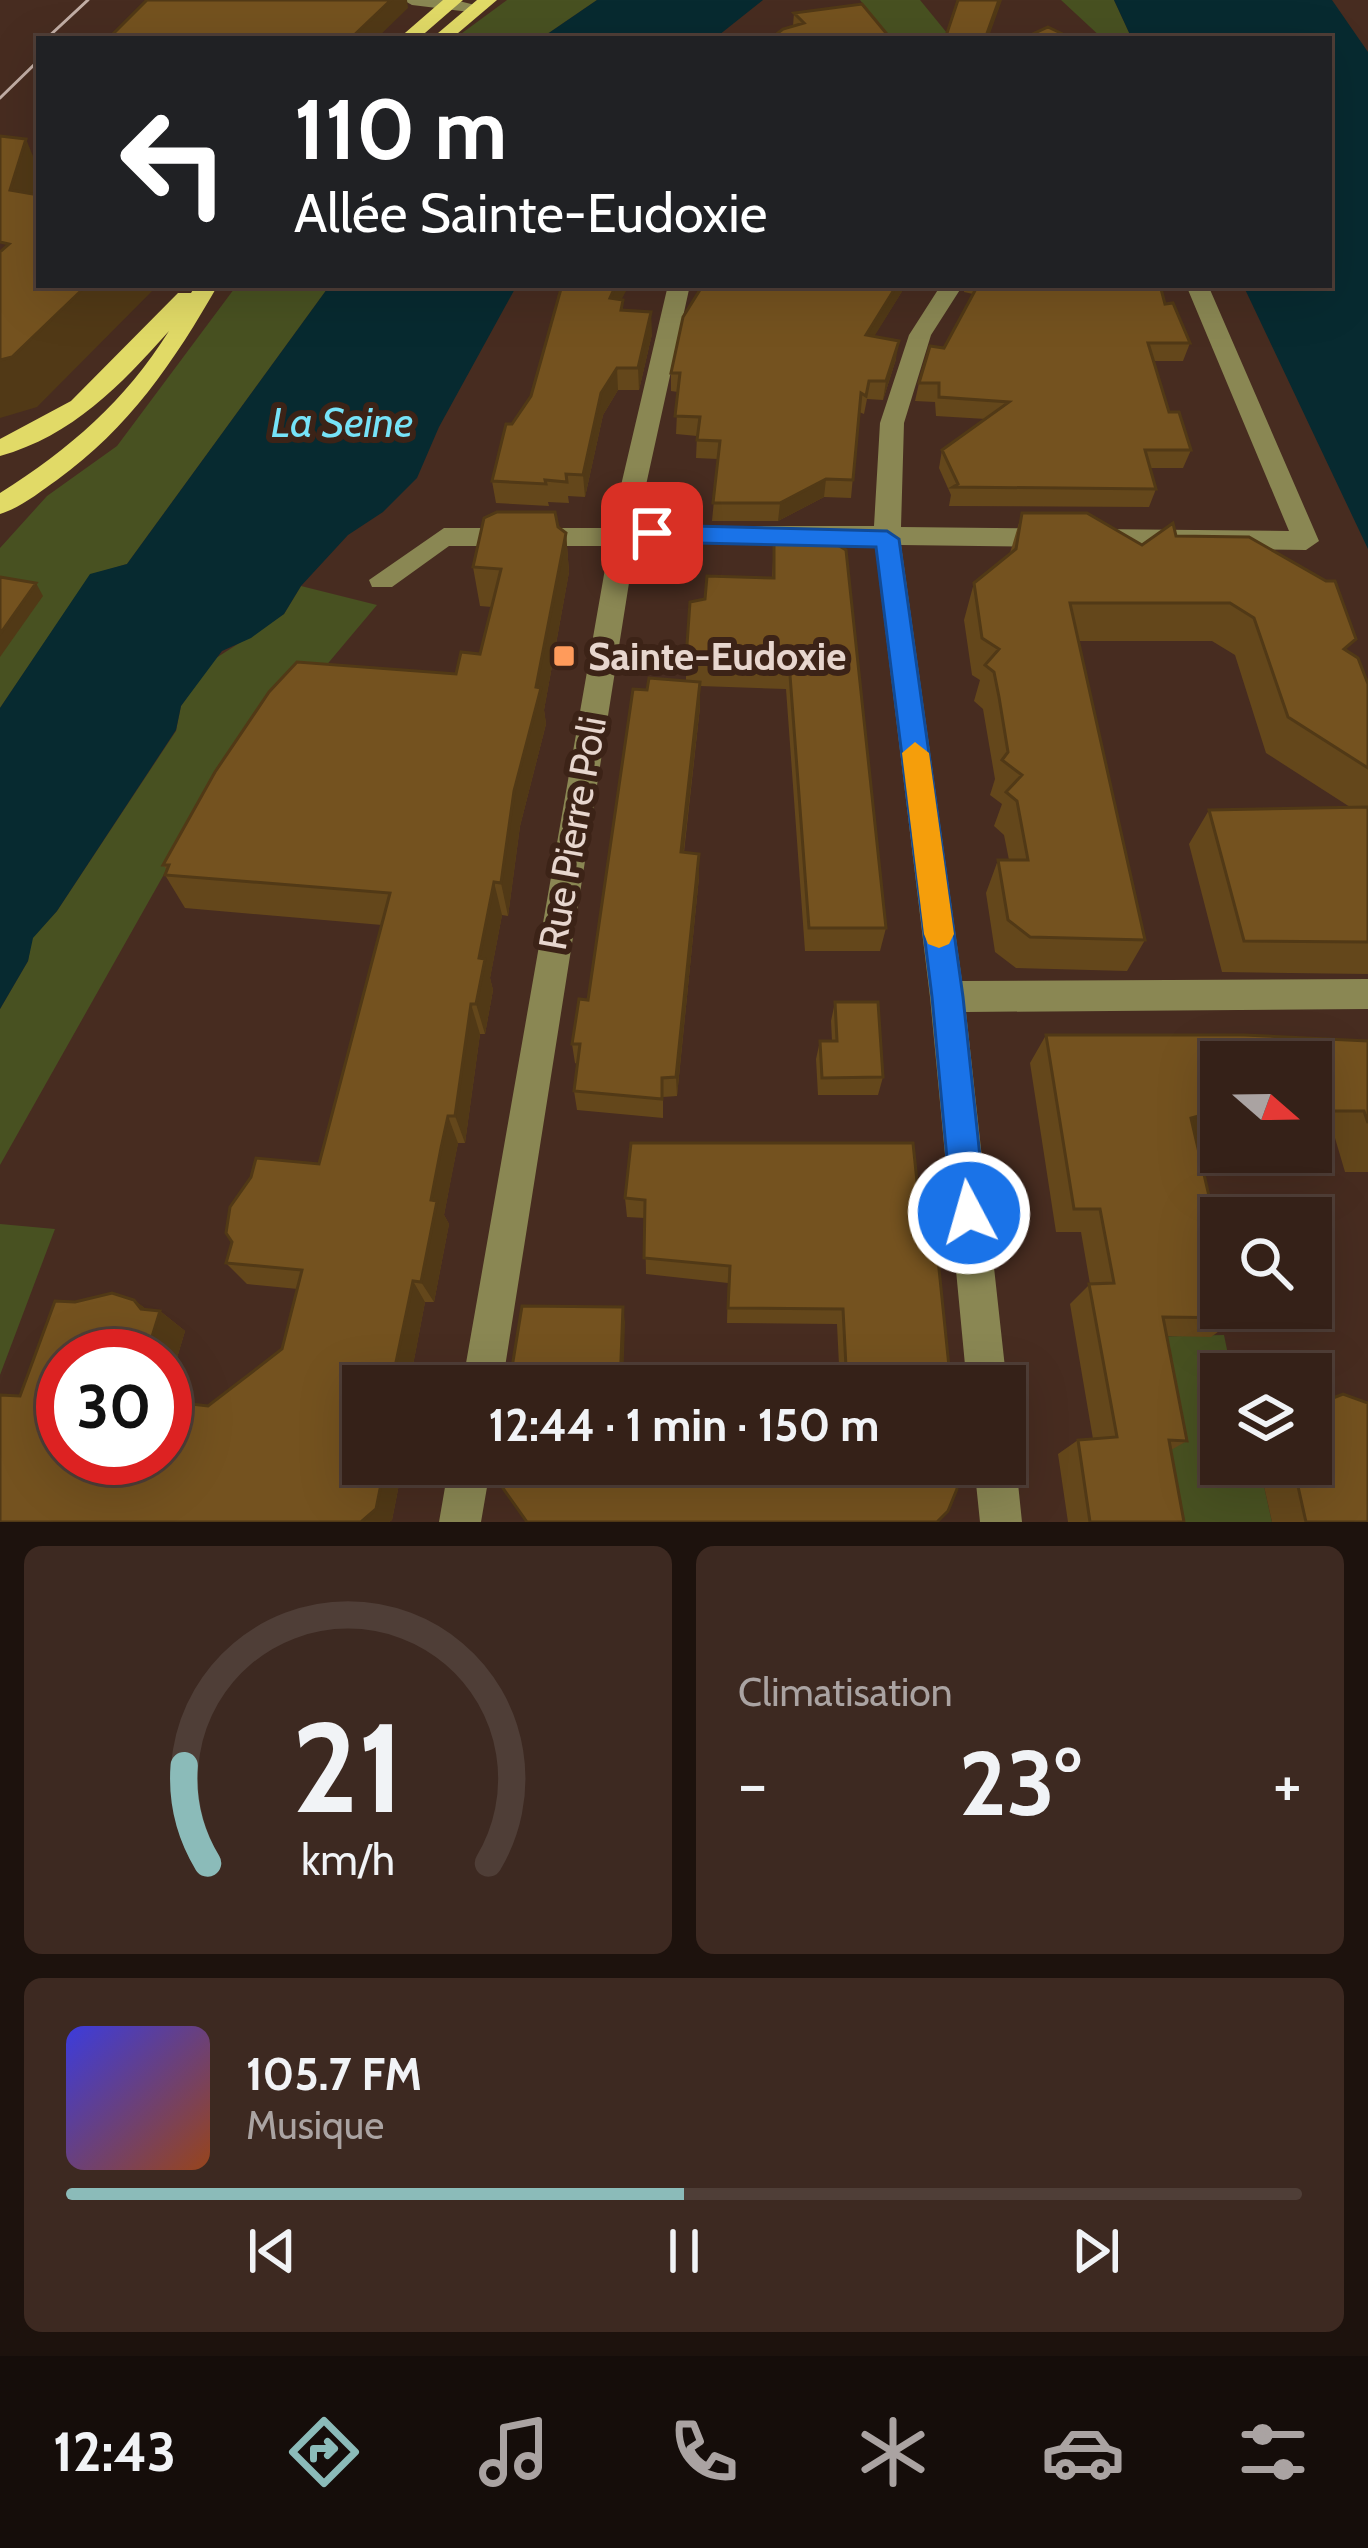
<!DOCTYPE html>
<html lang="fr">
<meta charset="utf-8">
<style>
:root{--surface:#352118;--page:#3d2921;--text:#f1f3f6;--muted:#aaa3a2;--line:#4f3e37;--accent:#8bbbb9}
body{margin:0;font-family:Cabin,sans-serif;background:var(--page);color:var(--text);height:100vh;display:flex;flex-direction:column;font-size:45px;white-space:nowrap}
*{box-sizing:border-box;margin:0}
p{font-size:39px;color:var(--muted)}
.icon{flex:none;width:66px;height:66px;fill:none;stroke:currentColor;stroke-width:2;stroke-linecap:round;stroke-linejoin:round}
.map{position:relative;height:1522px;overflow:hidden}
.side{display:flex;flex-direction:column;gap:24px;padding:24px;background:#1d120d;flex:1}
.side>*{flex:none}
.guide{position:absolute;left:36px;top:36px;width:1296px;height:252px;border-radius:0px;box-shadow:0 12px 48px #0002,0 0 0 3px var(--line);background:#202124;color:#fff;overflow:hidden}
.needle{width:78px;rotate:110deg}
.buttons{position:absolute;left:1200px;top:1041px;display:grid;gap:24px}
.buttons a{display:grid;place-items:center;width:132px;height:132px;border-radius:0px;background:var(--surface);box-shadow:0 12px 48px #0002,0 0 0 3px var(--line);font-size:60px}
.speed{position:absolute;left:36px;top:1329px;display:flex;gap:24px;font-size:60px;font-weight:700;text-align:center}
.speed>*{display:grid;place-content:center;width:156px;height:156px;border-radius:50%;background:var(--surface);box-shadow:0 12px 48px #0002,0 0 0 3px var(--line);line-height:1}
.speed .limit{border:18px solid #d22;background:#fff;color:#111}
.pin{position:absolute;display:grid;place-items:center;width:102px;height:102px;color:#fff;margin:-51px;border-radius:24px;box-shadow:0 6px 18px #0006}
.me{position:absolute;width:132px;margin:-66px;rotate:354deg;stroke-linejoin:round;filter:drop-shadow(0 0 9px #0008)}
.turn{display:flex;align-items:center;gap:42px;height:252px;padding:0 60px;font-size:54px}
.turn .icon{width:156px;height:156px;stroke-width:2.5}
.turn b{display:block;font-size:84px;line-height:102px}
.big{font-size:90px;font-weight:700;line-height:1.1}
.side .widget{flex:1;display:flex;flex-direction:column;justify-content:center;gap:18px;min-width:0;padding:0 42px;border-radius:18px;background:var(--page)}
.side .dial{align-items:center;gap:0}
.dial svg{height:312px;overflow:visible;fill:none;stroke:var(--line);stroke-width:7;stroke-linecap:round;text-anchor:middle}
.dial text{fill:var(--text);stroke:none}
.song{display:flex;align-items:center;gap:36px}
.cover{width:144px;height:144px;border-radius:18px;background:linear-gradient(135deg,hsl(240 70% 55%),hsl(20 70% 35%))}
.played{height:12px;border-radius:6px;background:linear-gradient(90deg,var(--accent) 50%,var(--line) 50%)}
.keys{display:flex;justify-content:space-around;direction:ltr}
.heat{display:flex;justify-content:space-between;align-items:center;font-size:66px;direction:ltr}
.side .tiles{flex:1;display:grid;gap:24px;grid-template-columns:1fr 1fr}
.widget:last-child{grid-column:span 2}
.trip{position:absolute;left:342px;top:1365px;width:684px;height:120px;border-radius:0px;background:var(--surface);box-shadow:0 12px 48px #0002,0 0 0 3px var(--line);font-weight:700;line-height:120px;text-align:center}
.tabs{display:flex;height:192px;justify-content:space-around;align-items:center;background:#150d0a;color:var(--muted)}
.tabs .icon{width:84px;height:84px}
.tabs .current{color:var(--accent)}
.tabs b{font-size:54px;color:var(--text)}
.map>svg:first-child{display:block}
.green{fill:#485121}
.water{fill:#072a30}
.lines{fill:none;stroke-linecap:round;stroke-linejoin:round}
.minor{fill:#8a8753;fill-rule:evenodd}
.major{fill:#e1da67;fill-rule:evenodd}
.tram{stroke:#c2aea5;stroke-width:3}
.wall{fill:#64471b}
.shaded-wall{fill:#513916}
.building{fill:#74521f;stroke:#513916;stroke-width:3}
.route{fill:#1a73e8;stroke:#114b97;stroke-width:3}
.slow{fill:#f59e0b}
.poi-dot{fill:#ff9b5b;stroke:#3c2317;stroke-width:4.5}
.labels{text-anchor:middle;stroke-width:12;stroke-linejoin:round;paint-order:stroke}
.poi-label{font-size:39px;font-weight:bold;fill:#e7d6ce;stroke:#3c2317;text-anchor:start}
.street-label{font-size:39px;fill:#e7d6ce;stroke:#3c2317}
.water-label{font-size:42px;font-style:italic;fill:#76e3f8;stroke:#3c2317}
</style>
<div class="map">
<svg width="1368" height="1522" viewBox="0 0 1368 1522">
<rect width="100%" height="100%" fill="#472c20"/>
<path class="green" d="M507,0H597L540,39H454Z
M860,0H920L947,33L890,39Z
M1061,0H1114L1132,39H1103Z
M237,285H330L127,564L90,575L0,708V548L47,496L117,446Z
M301,586L377,605L319,674L255,713L0,1165V1009L28,961L32,938L57,911L176,731L181,706L213,660L284,614Z
M0,1224L55,1229L0,1375Z
M1224,1335L1232,1374H1221V1464H1259L1272,1522H1156L1141,1337Z"/>
<path class="water" d="M597,0H763L714,39H540Z
M1114,0H1332L1368,52V549L1243,285H1329V39H1132Z
M330,285H517L439,427L417,478L383,512L348,535L301,586L284,614L251,638L222,651L181,706L176,730L57,911L33,938L28,961L0,1009V708L90,574L127,564Z"/>
<g class="lines">
<path class="minor" d="M403,0H455L487,8L478,13L412,5Z
M668,285H690L637,526H874L880,423L909,335L941,285H963L931,335L904,423L901,527L1289,531L1186,285H1208L1319,541L1306,550L901,545L962,981L1368,979V1009L966,1012L1007,1386L1005,1391V1386H967L930,997L875,545L652,542L635,545L502,1386H462L609,546H449L392,587H372L369,580L444,528H611Z
M1005,1447L1016,1464L1022,1522H980L974,1464H1005Z
M449,1464H491L481,1522H439Z"/>
<path class="major" d="M443,0H463L418,39H398Z
M477,0H497L451,39H431Z
M196,285H218C174,362 129,428 57,480C40,492 20,508 0,514V493C70,449 125,401 169,331C121,385 72,436 0,456V439L71,401L178,293H191Z"/>
<path class="tram" d="M46,39L88,0
M0,98L39,60"/>
</g>
<path class="wall" d="M794,13L891,39L793,26Z
M562,285H629L621,299L623,310L652,334L639,390H618L603,415L585,497L568,496L569,503L548,502L549,506L496,503L492,481L531,396Z
M906,285L874,336L896,359L883,400L867,399L864,414L859,412L851,498L824,497L778,521H712L718,459L696,458L697,436L676,434L678,392L671,391V373Z
M965,285H1160L1165,304L1190,343L1183,361H1153L1169,412L1191,450L1183,468H1150L1156,489L1149,507L949,506L951,495L939,468L942,450L986,419L936,416L935,402L915,401L919,383L944,348L973,294L964,292Z
M497,512H555L558,527L566,533L569,572L544,710L546,724L520,826L508,916L502,915L490,978L493,990L485,1034H480L465,1143H458L452,1173L444,1215L449,1224L434,1302H425L409,1386H363V1464H403L392,1520L389,1522H0V1395L20,1396L55,1301L75,1302L112,1293L134,1300L147,1310L160,1311L185,1331L165,1398V1356H63V1458H165V1401L208,1406L282,1349L298,1289L247,1284L226,1263L232,1242L226,1233L230,1207L251,1177L256,1158L319,1164L382,925L185,908L165,875L167,870L163,865L215,772L269,692L297,662L456,674L461,652L480,654L492,607L480,606L473,567L484,518Z
M1022,513L1142,545L1176,536L1348,652L1368,684V974L1222,972L1189,844L1209,810L1350,807L1266,753L1235,655L1212,641H1078L1145,940L1127,971L1016,968L995,952L986,893L998,860H1009L1004,835L994,826L1002,804L990,795L995,779L983,709L974,701L980,680L972,675L964,620L974,583L1010,553Z
M774,541L886,928L880,951H805L786,689L700,686V707L684,852L699,854V877L677,1096L663,1097V1118L577,1110L574,1091L577,1064L575,1063L572,1044L588,1000L647,690L686,681V659L705,599L772,578Z
M835,1002L883,1077L878,1095H818L816,1059L820,1041H832L831,1021Z
M1046,1035L1368,1041V1172H1345L1335,1138H1311V1062H1221V1137L1219,1131L1195,1137L1237,1318L1211,1337L1167,1336L1187,1441L1171,1450L1184,1522H1068L1058,1454L1078,1440L1093,1439L1070,1304L1090,1284L1081,1232H1056L1030,1063Z
M625,1198L921,1220L951,1386H840L837,1324L727,1323L728,1283L646,1274L645,1218L627,1217Z
M1333,1398L1368,1522H1272L1259,1464H1311Z"/>
<path class="shaded-wall" d="M391,0H407L408,8L376,39H350Z
M999,0H1002L988,39H985Z
M26,139L39,171V217L10,190Z
M87,285H158L37,407L0,418V360Z
M616,285H629L611,320L610,298Z
M897,285H906L864,353L866,335Z
M651,312L652,334L639,390L638,368Z
M899,341L896,359L883,400L886,381Z
M617,368L618,390L603,415L585,497L583,475L601,393Z
M826,479L824,497L778,521L780,503Z
M566,533L569,572L544,710L546,724L520,826L508,916L501,883L514,791Z
M36,583L43,596L0,657V634Z
M700,682V707L681,875V852Z
M699,854V877L677,1096L676,1077Z
M494,882L502,915L490,978L493,990L485,1034L476,1004L479,958Z
M471,1004L480,1034L465,1143L455,1116Z
M1221,1110V1129L1219,1131L1169,1144L1191,1118Z
M448,1116L458,1143L444,1215L449,1224L434,1302L421,1282L431,1200Z
M413,1281L425,1302L409,1386H391Z
M134,1300L158,1318L160,1311L185,1331L165,1398V1356H146L141,1309Z
M623,1307L625,1322L623,1386H620Z
M385,1464H403L392,1520L389,1522H361Z"/>
<path class="building" d="M147,0H391L350,39H108Z
M958,0H999L985,39H945Z
M862,4L891,39H770L783,29L804,23L794,13Z
M1048,27L1073,39H1022Z
M0,136L26,139L10,190L39,195V285H87L12,357L0,360V252L9,244L0,242Z
M562,285H616L610,298L623,300L621,310L651,312L638,368H617L601,393L583,475L566,474L567,482L545,480L546,484L492,481L506,424H512L531,396Z
M703,285H897L866,335L899,341L886,381H869L866,396L861,393L853,480L826,479L780,503H713L720,441L697,440L700,417L675,416L680,373H671L683,317Z
M978,285H1160L1165,304L1173,303L1190,343H1148L1169,412H1179L1191,450H1145L1156,489L953,487L958,484L942,450L1009,402L939,397V383H919L930,346L944,348Z
M497,512H555L558,527L566,533L536,687L541,688L514,791L501,883L494,882L479,958L485,959L476,1004H471L455,1116H448L441,1148L431,1200L437,1201L421,1282L413,1281L391,1386H363V1464H385L376,1509L361,1522H0V1395L20,1396L55,1301L75,1302L112,1293L134,1300L141,1309L160,1311L146,1356H63V1458H165V1401L208,1406L282,1349L302,1270L226,1263L232,1242L226,1233L230,1207L251,1177L256,1158L319,1164L390,893L165,875L169,865H163L215,772L269,692L297,662L456,674L461,652L480,654L501,569L473,567L484,518Z
M1022,513H1087L1142,545L1173,523L1176,536L1249,537L1326,581H1335L1356,639L1344,649L1358,658L1368,684V768L1288,717L1254,618L1230,603H1070L1145,940L1030,937L1008,920L998,860H1028L1017,801L1006,792L1022,775L1002,760L1008,752L999,697L994,672L985,665L999,649L982,638L974,583L1016,549Z
M774,541H831L846,550L886,928H809L789,662L686,659L690,602L705,599L707,576L774,578Z
M0,577L36,583L0,634Z
M649,678L700,682L681,852L699,854L676,1077L662,1078V1099L574,1091L580,1044H572L579,999L588,1000L633,689L647,690Z
M1368,807V942L1244,941L1209,810Z
M835,1002H878L883,1077L822,1078L820,1041H837Z
M1046,1035H1244L1368,1041V1123L1364,1111H1311V1062H1221V1110L1191,1118L1221,1248V1308H1235L1237,1318L1163,1317L1187,1441L1169,1440L1184,1522H1090L1078,1440L1117,1437L1089,1284L1114,1283L1100,1209H1074Z
M631,1143H913L921,1220H934L951,1386H847L843,1309L728,1308L730,1266L644,1258L645,1200L625,1198Z
M522,1306L623,1307L620,1386H509Z
M1330,1389L1333,1398L1343,1394L1368,1403V1522H1306L1293,1464H1311V1396Z
M497,1464H956L957,1489L948,1511L937,1522H527L495,1477Z"/>
<path class="route" d="M652,525L887,531L899,539L963,997L986,1213L981,1225L969,1230L957,1225L952,1213L932,997L876,547L652,542L640,533Z"/>
<path class="slow" d="M915,742L929,753L954,934L949,944L939,948L928,944L924,934L902,753Z"/>
<rect class="poi-dot" x="552" y="644" width="24" height="24" rx="6"/>
<g class="labels">
<g class="poi-label">
<text x="588" y="670">Sainte-Eudoxie</text>
</g>
<g class="street-label">
<text transform="translate(572 833) rotate(-80)" y="14">Rue Pierre Poli</text>
</g>
<g class="water-label">
<text x="342" y="437">La Seine</text>
</g>
</g>
</svg>
<div class="buttons">
<a><svg class="needle" viewBox="-14 -14 28 28"><path d="M0-13l5 13h-10z" fill="#e53935"/><path d="M0 13l5-13h-10z" fill="#aaa3a2"/></svg></a>
<a><svg class="icon" aria-label="search" viewBox="0 0 24 24"><circle cx="10" cy="10" r="6"/><path d="M15 15l6 6"/></svg></a>
<a><svg class="icon" aria-label="layers" viewBox="0 0 24 24"><path d="M12 4l9 5-9 5-9-5zM3 14l9 5 9-5"/></svg></a>
</div>
<div class="speed"><div class="limit">30</div></div>
<div class="pin" style="left:652px;top:533px;background:#d93025"><svg class="icon" aria-label="arrive" viewBox="0 0 24 24"><path d="M6 21V4h12l-3 4 3 4H6"/></svg></div>
<svg class="me" style="left:969px;top:1213px" viewBox="-20 -20 40 40"><circle r="17" fill="#1a73e8" stroke="#fff" stroke-width="3"/><path d="M0-11L8 9 0 5-8 9z" fill="#fff"/></svg>
<div class="trip">12:44 · 1 min · 150 m</div>
<div class="guide">
<div class="turn"><svg class="icon" aria-label="left" viewBox="0 0 24 24"><path d="M17 20v-9H6M10 6l-5 5 5 5"/></svg><div><b>110 m</b>Allée Sainte-Eudoxie</div></div>
</div>
</div>
<section class="side">
<div class="tiles">
<div class="widget dial"><svg viewBox="0 0 100 80">
<path d="M14 69A42 42 0 1 1 86 69"/>
<path d="M14 69A42 42 0 0 1 8 44" stroke="#8bbbb9"/>
<text x="50" y="56" font-size="32" font-weight="700">21</text>
<text x="50" y="72" font-size="11">km/h</text>
</svg></div>
<div class="widget"><p>Climatisation</p>
<div class="heat"><a>−</a><b class="big">23°</b><a>+</a></div>
</div>
<div class="widget">
<div class="song"><i class="cover"></i><div><b>105.7 FM</b><p>Musique</p></div></div>
<div class="played"></div>
<div class="keys"><svg class="icon" aria-label="previous" viewBox="0 0 24 24"><path d="M18 5L8 12l10 7zM5 5v14"/></svg><svg class="icon" aria-label="pause" viewBox="0 0 24 24"><path d="M8 5v14M16 5v14"/></svg><svg class="icon" aria-label="next" viewBox="0 0 24 24"><path d="M6 5l10 7-10 7zM19 5v14"/></svg></div>
</div>
</div>
</section>
<nav class="tabs">
<b>12:43</b>
<svg class="icon current" aria-label="directions" viewBox="0 0 24 24"><path d="M12 3l9 9-9 9-9-9zM9 14v-3h6M13 9l2 2-2 2"/></svg>
<svg class="icon" aria-label="music" viewBox="0 0 24 24"><path d="M9 18V5l10-2v13"/><circle cx="6" cy="18" r="3"/><circle cx="16" cy="16" r="3"/></svg>
<svg class="icon" aria-label="phone" viewBox="0 0 24 24"><path d="M5 4h4l2 5-3 2q2 4 5 5l2-3 5 2v4C11 20 4 13 5 4z"/></svg>
<svg class="icon" aria-label="climate" viewBox="0 0 24 24"><path d="M12 3v18M4 7l16 10M4 17L20 7"/></svg>
<svg class="icon" aria-label="car" viewBox="0 0 24 24"><path d="M5 17H2v-5l4-1 3-4h7l3 4 3 1v5h-3M9 17h6M6 11h13"/><circle cx="7" cy="17" r="2"/><circle cx="17" cy="17" r="2"/></svg>
<svg class="icon" aria-label="filters" viewBox="0 0 24 24"><path d="M4 7h16M4 17h16"/><circle cx="9" cy="7" r="2"/><circle cx="15" cy="17" r="2"/></svg>
</nav>
